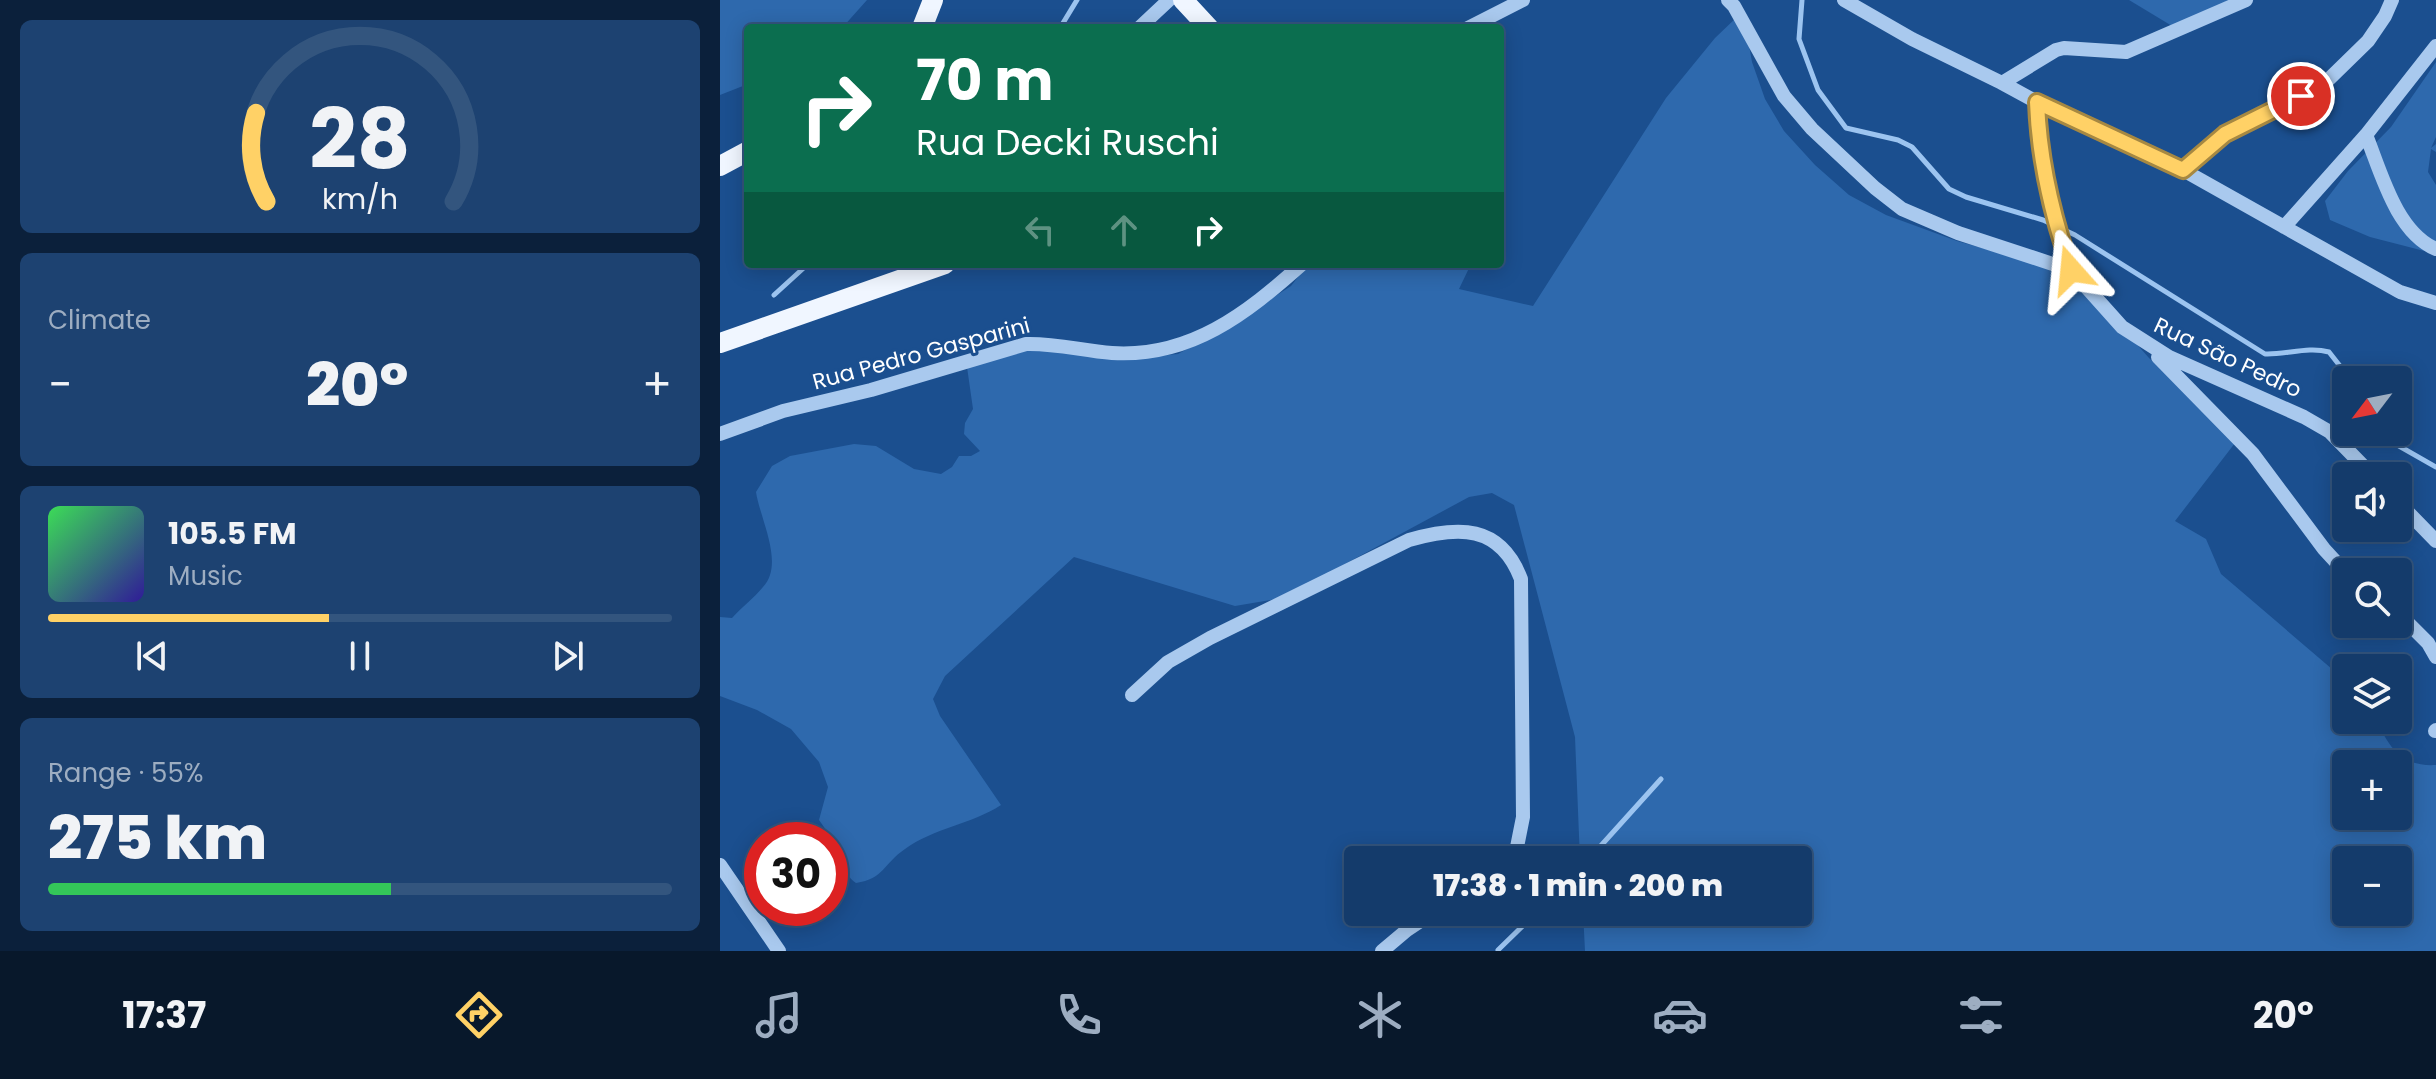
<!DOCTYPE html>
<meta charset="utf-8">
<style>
:root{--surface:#143b6b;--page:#1d4271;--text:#f1f3f6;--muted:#9dadc1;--line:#33557e;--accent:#ffd166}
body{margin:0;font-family:Poppins,sans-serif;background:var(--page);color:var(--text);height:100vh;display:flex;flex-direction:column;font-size:30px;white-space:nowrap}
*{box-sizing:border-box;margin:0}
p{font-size:26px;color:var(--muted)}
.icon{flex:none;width:44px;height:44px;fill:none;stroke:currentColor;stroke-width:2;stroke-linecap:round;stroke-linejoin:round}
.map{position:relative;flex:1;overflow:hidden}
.panel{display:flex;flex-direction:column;gap:20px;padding:20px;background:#0b203b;width:720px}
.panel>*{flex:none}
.guide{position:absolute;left:24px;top:24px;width:760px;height:244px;border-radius:8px;box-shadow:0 4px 20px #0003,0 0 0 2px var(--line);background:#0b6e4f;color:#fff;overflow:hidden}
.needle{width:52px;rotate:238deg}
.fabs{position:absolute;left:1612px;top:366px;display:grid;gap:16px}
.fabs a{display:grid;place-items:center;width:80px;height:80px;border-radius:8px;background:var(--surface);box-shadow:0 4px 20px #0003,0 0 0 2px var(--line);font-size:40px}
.speed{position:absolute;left:24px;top:822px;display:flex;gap:16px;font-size:40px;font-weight:700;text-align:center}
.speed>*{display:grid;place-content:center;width:104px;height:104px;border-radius:50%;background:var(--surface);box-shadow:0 4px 20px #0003,0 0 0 2px var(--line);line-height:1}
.speed .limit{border:12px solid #d22;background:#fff;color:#111}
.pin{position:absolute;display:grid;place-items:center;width:68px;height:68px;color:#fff;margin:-34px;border:4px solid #fff;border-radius:50%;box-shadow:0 2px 8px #0007}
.me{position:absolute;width:88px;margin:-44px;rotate:342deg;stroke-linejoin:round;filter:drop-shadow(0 0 6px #0008)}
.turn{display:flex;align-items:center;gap:28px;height:168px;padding:0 40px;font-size:36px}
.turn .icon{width:104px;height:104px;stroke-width:2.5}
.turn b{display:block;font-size:56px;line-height:68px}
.lanes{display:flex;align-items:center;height:76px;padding:0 40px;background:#0003;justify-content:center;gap:40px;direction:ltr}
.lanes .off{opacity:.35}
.big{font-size:60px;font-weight:800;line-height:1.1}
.panel .tile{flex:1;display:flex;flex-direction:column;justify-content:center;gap:12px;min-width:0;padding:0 28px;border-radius:12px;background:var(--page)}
.panel .dial{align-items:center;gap:0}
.dial svg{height:208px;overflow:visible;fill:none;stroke:var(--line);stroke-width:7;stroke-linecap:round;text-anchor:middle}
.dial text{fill:var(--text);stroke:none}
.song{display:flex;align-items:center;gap:24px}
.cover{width:96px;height:96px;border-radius:12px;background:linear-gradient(135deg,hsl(130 70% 55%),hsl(250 70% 35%))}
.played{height:8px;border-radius:4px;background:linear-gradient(90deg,var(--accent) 45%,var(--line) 45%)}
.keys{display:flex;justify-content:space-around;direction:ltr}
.heat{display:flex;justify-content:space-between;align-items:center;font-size:44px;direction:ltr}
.charge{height:12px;border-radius:6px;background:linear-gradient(90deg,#34c759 55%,var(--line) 0)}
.trip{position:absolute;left:624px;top:846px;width:468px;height:80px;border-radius:8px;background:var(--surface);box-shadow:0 4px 20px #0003,0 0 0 2px var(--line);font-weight:800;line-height:80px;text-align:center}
.dock{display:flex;height:128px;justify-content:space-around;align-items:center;background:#08182b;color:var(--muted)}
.dock .icon{width:56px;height:56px}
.dock .current{color:var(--accent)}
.dock b{font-size:36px;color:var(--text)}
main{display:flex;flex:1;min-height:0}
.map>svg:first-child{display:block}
.green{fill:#2e69ad;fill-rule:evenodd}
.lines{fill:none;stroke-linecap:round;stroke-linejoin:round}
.stream{stroke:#9cc4f0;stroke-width:5}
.minor{stroke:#a9c9ee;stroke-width:14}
.major{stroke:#f0f6ff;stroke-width:20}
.route-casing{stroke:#a68842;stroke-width:20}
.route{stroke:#ffd166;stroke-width:14}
.labels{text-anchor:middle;stroke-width:6;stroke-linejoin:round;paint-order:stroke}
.street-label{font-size:22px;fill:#fff;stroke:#1b4f8f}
</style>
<main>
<section class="panel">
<div class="tile dial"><svg viewBox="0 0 100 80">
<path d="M14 69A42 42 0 1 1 86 69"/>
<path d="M14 69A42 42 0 0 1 10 35" stroke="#ffd166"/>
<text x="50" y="56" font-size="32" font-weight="700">28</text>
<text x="50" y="72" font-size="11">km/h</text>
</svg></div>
<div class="tile"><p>Climate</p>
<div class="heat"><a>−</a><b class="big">20°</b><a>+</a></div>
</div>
<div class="tile">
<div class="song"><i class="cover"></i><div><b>105.5 FM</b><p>Music</p></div></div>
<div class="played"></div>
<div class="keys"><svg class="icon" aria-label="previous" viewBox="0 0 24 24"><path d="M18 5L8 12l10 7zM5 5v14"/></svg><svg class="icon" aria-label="pause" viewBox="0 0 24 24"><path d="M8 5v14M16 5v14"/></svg><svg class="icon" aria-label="next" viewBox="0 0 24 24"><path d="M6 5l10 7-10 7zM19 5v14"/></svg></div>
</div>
<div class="tile"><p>Range · 55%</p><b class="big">275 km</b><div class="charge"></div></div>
</section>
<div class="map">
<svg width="1716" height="951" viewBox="0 0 1716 951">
<rect width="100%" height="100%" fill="#1b4f8f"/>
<path class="green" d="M0,0H147L122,28H28V84L0,95Z
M1409,0H1534L1462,32Z
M1018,16L1026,28L1032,62L1045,99L1064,131L1095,165L1129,195L1166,215L1237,241L1355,274L1429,358L1515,443L1455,521L1486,539L1501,574L1626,681V720H1657C1669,749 1683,767 1716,765V951H865L863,912H1078V860H860L855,737L794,505L772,493L749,497L562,598L515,606L354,557L225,676L213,699L220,716L281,805C252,824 214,828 185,849C164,863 164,879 136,883C121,872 121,859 114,843C110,835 104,827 99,820L108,787L99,762L71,729L37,710L0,696V617L12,618C22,607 34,598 43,587C65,564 40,519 36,492L52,466L70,456L134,444L156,446L194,469L221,474L232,467L239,456H251L260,451L244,434L245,423L253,409L247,367L295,351L342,345L402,359L458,354L509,326L571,286L588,264H751L739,289L813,306L946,98L995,38ZM1626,764H1678V816H1626ZM1626,860H1678V912H1626Z
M1716,62V137L1711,148L1716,144V152L1711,149L1708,172L1716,185V254L1650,237L1610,220L1605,201L1628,171L1671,127Z"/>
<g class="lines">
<path class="stream" d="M1082,0L1079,39L1098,90L1126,128L1178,140L1192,147L1229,189L1246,197L1323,220L1355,235L1545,354C1566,355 1588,346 1609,352L1631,380
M340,28L357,0
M54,295L88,264
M1668,432L1679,446L1716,467
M868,860L941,779
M778,950L817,912"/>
<path class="minor" d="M1008,0L1014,6L1064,96L1092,129L1155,188L1182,209L1238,233L1351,270
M1124,0L1192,39L1282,83L1317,102L1463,170L1680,292L1716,303
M419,28L449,0
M748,28L803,0
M1282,83L1336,50L1344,48L1406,52L1526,0
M1317,102L1318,134L1326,182L1351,270L1402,327L1449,357L1584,417L1610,432L1653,476
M1646,135C1661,172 1676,232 1716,249
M1463,170L1505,134L1606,82L1648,41L1665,16L1672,0
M1564,227L1646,135L1716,46
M1438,357L1533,454L1604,549L1626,573
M0,434L63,411L151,390L306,344C336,343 363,351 392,353C470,358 526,314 582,264
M1678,502L1716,541
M1678,613L1708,643L1716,657
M412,695L448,662L490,638L689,540C738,526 780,524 801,579L803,817L797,847L788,860
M1715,731L1716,730
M0,865L59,951
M662,951L687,930L714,912"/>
<path class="major" d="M463,0L489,28
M202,28L213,0
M0,166L28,151
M0,343L225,264"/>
</g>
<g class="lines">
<g class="route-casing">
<path id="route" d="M1351,270C1332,215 1319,160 1317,102L1463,170L1505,134L1581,96"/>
</g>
<use href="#route" class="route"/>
</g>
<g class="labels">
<g class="street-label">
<text transform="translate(201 353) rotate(-15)" y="8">Rua Pedro Gasparini</text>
<text transform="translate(1508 357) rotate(25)" y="8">Rua São Pedro</text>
</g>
</g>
</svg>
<div class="fabs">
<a><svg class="needle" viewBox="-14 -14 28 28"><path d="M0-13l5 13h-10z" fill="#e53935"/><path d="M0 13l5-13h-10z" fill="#9dadc1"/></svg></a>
<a><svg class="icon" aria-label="sound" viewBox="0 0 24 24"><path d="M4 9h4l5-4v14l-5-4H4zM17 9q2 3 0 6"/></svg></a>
<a><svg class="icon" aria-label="search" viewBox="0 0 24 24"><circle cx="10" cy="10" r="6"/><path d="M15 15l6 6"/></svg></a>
<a><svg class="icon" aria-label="layers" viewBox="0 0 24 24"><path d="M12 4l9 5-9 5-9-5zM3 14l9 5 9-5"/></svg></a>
<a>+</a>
<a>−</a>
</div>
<div class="speed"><div class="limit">30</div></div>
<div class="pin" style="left:1581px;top:96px;background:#d93025"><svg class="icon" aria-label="arrive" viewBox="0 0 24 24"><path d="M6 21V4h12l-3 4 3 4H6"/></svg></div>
<svg class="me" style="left:1351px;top:270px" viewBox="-20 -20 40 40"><path d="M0-17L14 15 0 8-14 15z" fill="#ffd166" stroke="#fff" stroke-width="4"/></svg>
<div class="trip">17:38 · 1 min · 200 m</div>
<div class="guide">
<div class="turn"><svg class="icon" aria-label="right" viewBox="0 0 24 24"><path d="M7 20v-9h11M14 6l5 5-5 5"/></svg><div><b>70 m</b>Rua Decki Ruschi</div></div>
<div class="lanes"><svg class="icon off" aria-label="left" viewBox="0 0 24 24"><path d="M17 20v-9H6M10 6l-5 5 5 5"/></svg><svg class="icon off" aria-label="ahead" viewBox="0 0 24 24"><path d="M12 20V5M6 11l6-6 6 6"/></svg><svg class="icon" aria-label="right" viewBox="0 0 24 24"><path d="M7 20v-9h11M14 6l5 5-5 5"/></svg></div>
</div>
</div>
</main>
<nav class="dock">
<b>17:37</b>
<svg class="icon current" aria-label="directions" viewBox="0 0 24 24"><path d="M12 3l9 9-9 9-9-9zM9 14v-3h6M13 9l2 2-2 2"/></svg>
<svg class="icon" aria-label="music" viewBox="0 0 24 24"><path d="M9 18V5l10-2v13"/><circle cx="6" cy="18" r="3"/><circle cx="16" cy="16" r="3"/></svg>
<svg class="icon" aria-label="phone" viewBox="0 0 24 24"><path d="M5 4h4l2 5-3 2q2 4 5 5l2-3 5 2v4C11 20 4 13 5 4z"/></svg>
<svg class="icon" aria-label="climate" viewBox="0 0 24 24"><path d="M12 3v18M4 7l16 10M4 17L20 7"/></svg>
<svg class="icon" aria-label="car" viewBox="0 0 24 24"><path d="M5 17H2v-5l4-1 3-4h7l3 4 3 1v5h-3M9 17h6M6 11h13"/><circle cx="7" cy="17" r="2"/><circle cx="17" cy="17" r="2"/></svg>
<svg class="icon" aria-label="filters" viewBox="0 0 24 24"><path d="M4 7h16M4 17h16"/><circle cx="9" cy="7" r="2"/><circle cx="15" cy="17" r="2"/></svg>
<b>20°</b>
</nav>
